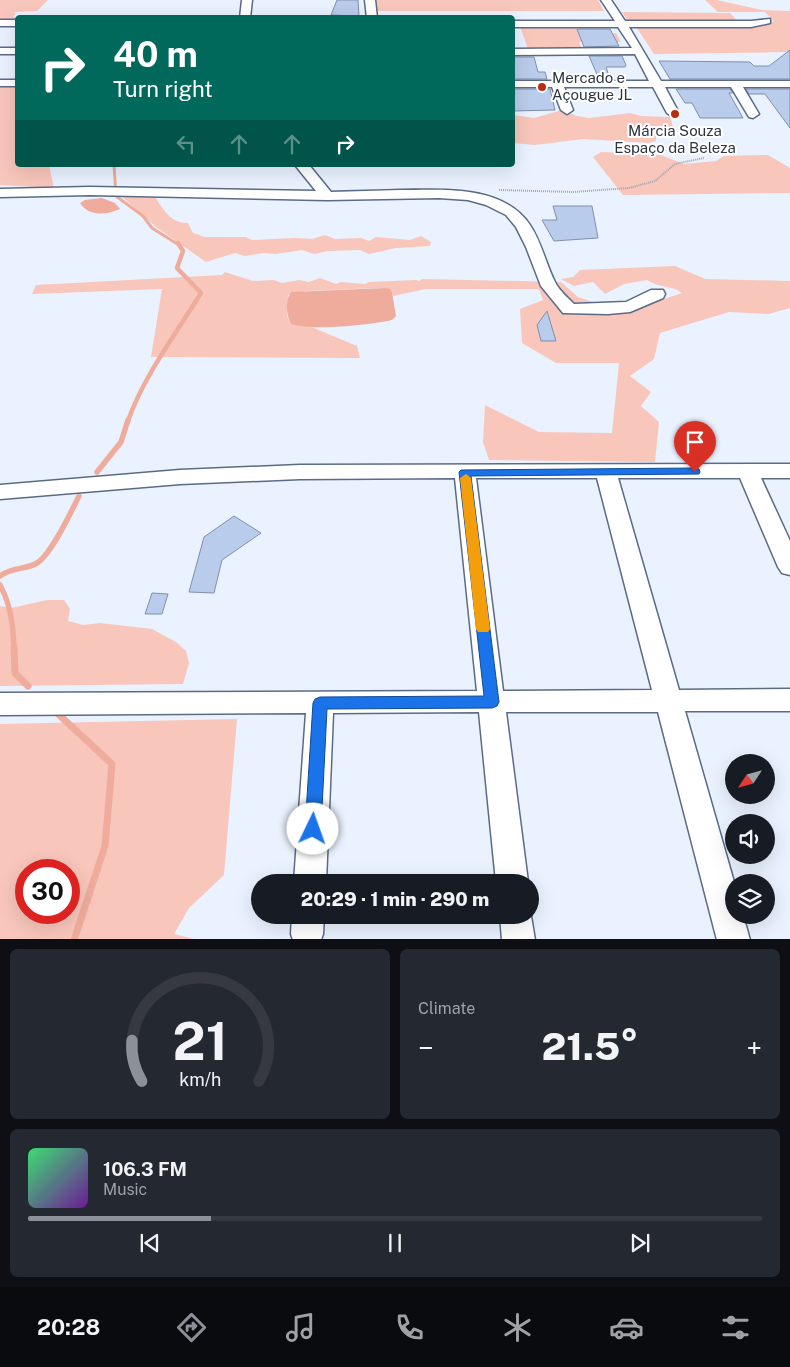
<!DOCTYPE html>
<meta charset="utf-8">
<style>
:root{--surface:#171b24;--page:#242831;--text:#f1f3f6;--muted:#9ea1a6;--line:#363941;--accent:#8c9099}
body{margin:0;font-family:"Public Sans",sans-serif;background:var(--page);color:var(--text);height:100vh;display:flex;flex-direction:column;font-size:19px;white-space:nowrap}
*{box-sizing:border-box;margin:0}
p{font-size:16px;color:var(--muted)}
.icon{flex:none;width:28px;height:28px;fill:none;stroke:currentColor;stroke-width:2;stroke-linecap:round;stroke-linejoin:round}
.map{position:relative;height:939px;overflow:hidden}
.panel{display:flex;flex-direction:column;gap:10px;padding:10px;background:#0d0f14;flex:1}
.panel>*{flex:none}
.banner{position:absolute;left:15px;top:15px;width:500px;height:152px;border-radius:5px;box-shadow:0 5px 20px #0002;background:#00695c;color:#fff;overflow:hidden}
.needle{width:32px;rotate:234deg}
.controls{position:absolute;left:725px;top:754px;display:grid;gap:10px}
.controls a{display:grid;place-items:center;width:50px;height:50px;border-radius:50%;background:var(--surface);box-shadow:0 5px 20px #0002;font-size:25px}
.speed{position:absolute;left:15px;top:859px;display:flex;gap:10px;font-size:25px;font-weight:700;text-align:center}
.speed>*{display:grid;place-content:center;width:65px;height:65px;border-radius:50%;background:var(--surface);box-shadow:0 5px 20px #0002;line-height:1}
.speed .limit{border:8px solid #d22;background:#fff;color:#111}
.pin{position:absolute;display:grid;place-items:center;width:42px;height:42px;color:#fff;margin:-51px -21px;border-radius:50% 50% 50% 0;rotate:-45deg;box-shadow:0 0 5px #0007}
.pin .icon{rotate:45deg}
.me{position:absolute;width:55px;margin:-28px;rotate:3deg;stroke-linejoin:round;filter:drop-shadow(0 0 4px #0008)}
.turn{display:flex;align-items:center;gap:18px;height:105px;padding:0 15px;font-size:22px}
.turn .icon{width:65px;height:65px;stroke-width:2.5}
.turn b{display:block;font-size:35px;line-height:42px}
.lanes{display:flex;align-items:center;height:48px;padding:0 15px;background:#0003;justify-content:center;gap:25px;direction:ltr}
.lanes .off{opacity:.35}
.big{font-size:38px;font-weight:800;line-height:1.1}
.panel .widget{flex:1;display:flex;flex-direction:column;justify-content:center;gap:8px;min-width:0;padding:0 18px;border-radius:8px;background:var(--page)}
.panel .dial{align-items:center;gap:0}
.dial svg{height:130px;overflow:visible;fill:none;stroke:var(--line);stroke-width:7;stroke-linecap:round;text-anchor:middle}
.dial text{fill:var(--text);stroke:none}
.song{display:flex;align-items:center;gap:15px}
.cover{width:60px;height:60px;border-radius:8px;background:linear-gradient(135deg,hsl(140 70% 55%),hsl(280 70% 35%))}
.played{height:5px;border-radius:2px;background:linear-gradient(90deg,var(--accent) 25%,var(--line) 25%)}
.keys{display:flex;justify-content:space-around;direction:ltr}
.heat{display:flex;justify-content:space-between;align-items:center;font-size:28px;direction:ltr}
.panel .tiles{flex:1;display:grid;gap:10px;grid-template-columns:1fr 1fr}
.widget:last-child{grid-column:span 2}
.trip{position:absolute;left:251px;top:874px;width:288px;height:50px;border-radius:25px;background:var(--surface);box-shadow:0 5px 20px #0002;font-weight:800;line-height:50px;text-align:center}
.tab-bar{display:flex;height:80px;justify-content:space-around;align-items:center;background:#090b0e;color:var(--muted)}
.tab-bar .icon{width:35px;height:35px}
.tab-bar .active{color:var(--accent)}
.tab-bar b{font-size:22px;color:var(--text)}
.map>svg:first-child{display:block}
.green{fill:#f8c6bb;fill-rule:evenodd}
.water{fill:#efac9d}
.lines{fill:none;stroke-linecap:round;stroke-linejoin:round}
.stream-far3{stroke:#efac9d;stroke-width:3}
.stream-far2{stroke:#efac9d;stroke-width:4.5}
.stream-far1{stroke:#efac9d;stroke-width:5.5}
.stream{stroke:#efac9d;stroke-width:7}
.building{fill:#bacceb;stroke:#7f8fad}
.minor-casing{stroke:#5b6b87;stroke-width:3}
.path{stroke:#9ea6b3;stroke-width:2;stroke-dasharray:1 1;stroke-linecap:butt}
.minor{fill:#fff;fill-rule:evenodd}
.route{fill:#1a73e8;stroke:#114b97}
.slow{fill:#f59e0b}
.poi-dot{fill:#b92d10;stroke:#fff;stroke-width:2}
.labels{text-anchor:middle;stroke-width:4;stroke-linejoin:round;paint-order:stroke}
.far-poi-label{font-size:15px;fill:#2e3541;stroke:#fff;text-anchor:start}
</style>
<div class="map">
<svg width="790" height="940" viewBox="0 0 790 940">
<rect width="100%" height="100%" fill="#eaf2ff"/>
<path class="green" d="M0,0H48L37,11L13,12L16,13L13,17H38L18,18L17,23H0Z
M371,0H598L604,11H371Z
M705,0H717L762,10L790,11V52L654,54L635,25H762L774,21L765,12H718Z
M622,12L730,13L739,23L630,24Z
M520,26H575L579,33H616L621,42H579L582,49H528Z
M0,87H17L18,165H49L54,188L0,185Z
M562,110L577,116L589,118L630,113L641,116L670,117L675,132H662L656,134V141L649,143L583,139L535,145L513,143V115L534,118Z
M601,152L661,155L684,164L716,161L724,156L768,155L790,168V193L623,195L593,157Z
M118,193L154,195C162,208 171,224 188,223L193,233L205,237H246L252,240L294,238L312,239L325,235L335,239L361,238L369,241L376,237L410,240L421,236L431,242L430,246L396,248L369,254L360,250L328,251L314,254L302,250L276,254L264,253L245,256L235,253L206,262L156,227Z
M675,266L705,279L790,281V308L769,314L729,312L660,333L654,359L630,376L651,392L641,406L659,422L655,462L489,460L483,442L485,405L539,432L612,433L619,363H556L522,343L520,309L543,300L539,289H426L393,296L392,292L385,288H378L305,291L288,295L287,316L291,324L309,326L357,346L360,358L151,357L162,289L32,294L36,285L222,275L225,272L253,281L274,280L282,283L299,280L309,282L320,278L336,284L341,282L365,284L369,282L416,280L419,281L422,279L561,282L578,297L627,314L643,306L682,293C672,285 658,288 647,280L624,284L605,294L593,282L574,286L561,279L573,277L580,270Z
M47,600H64L70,609L68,621L83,625L100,623L152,629L176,642L186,651L189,663L183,684L0,686V606L11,608Z
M237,719L224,875L189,908L174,934L194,939H0V724ZM26,870H69V912H26Z"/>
<path class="water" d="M102,198L115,203L120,209C107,215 89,217 80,203L85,200Z
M385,288L390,289L392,292L396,316L392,320C369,325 314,331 291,324C286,315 285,300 291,292Z"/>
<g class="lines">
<path class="stream-far3" d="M114,165L116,196L143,216L152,228L179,245"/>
<path class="stream-far2" d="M128,421C142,379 177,332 201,293L177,268L183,251L178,243"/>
<path class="stream-far1" d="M97,472L121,442L128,420
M0,576C12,567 25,570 37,563C51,555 71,512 79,496
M0,585C11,605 13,626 14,648"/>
<path class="stream" d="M14,647L15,673L28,686
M56,712L112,764L105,846L74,940"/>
</g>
<path class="building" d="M337,0H358L359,16L331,15Z
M577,29H610L619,46L584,47Z
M790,50V79H670L659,61L750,62L754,66H769Z
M589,56H622L626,65L625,67H606L610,79H599Z
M512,57H534L538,72H545L547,79H512Z
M512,89H550L555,110L512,111Z
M676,89H730L733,93H729L743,118H700L692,103H685Z
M746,89H790V128L765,94H749Z
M553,206H592L598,238L554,241L542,220H557Z
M547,311L556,341H541L537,325Z
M234,516L261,533L222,560L214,593L189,592L204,537Z
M152,593L168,594L162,614H145Z"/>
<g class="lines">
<g class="minor-casing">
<path id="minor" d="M242,0H252L250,18H240Z
M365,0H375L377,18H367Z
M601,0H611L625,21H751L770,19V23L751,27H629L661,81H790V87H743L759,114L753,118L749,117L731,87H665L679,113L673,117L667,113L653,87H564L573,110L567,114L561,110L552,87H512V81H649L635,54L512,55V49L632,48L618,27H512V21H615Z
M0,20H18V26H0Z
M0,48H18V54H0Z
M0,80H18V86H0Z
M295,165H309L331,192C354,191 377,191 400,190C442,190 502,184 530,225C542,243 546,265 556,284C560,291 568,298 574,304L626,302L651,290H663L665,294L663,298L630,312L608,314L563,313L541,286L526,247L516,227L506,215L486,205L468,200L439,198L327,200L90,195L0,197V189L90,187L316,191Z
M790,464V478H761L790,541V575L782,573L778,567L740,478H618L679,690L790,689V711H685L734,882V915H743L750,940H717L658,712H506L528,882H496L479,712L333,713L326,882H294L306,713L0,715V693L477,691L455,478L300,479L180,484L0,499V485L180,470L300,465ZM476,478H597L652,690L503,691Z
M530,910L535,940H502L500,915H530Z
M292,915H324L323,934L321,940H293L291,934Z"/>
</g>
<path class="path" d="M499,190L573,192L629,188L655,181L675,164L704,158"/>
<use href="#minor" class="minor"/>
</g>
<path class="route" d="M695,468L699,469L700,472L699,474L471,476L499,702L497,706L492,708L327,709L321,829L318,834L313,836L307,834L305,829L313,703L315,699L320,697L484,696L459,472L461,470Z"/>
<path class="slow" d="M466,474L471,478L490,629L488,632H478L476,629L460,478Z"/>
<g class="poi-dot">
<circle cx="542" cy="87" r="5"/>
<circle cx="675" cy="114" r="5"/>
</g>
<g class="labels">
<g class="far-poi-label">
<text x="552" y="83">Mercado e<tspan x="552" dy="17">Açougue JL</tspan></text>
<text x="675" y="136" text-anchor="middle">Márcia Souza<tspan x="675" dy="17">Espaço da Beleza</tspan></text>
</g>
</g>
</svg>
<div class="controls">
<a><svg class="needle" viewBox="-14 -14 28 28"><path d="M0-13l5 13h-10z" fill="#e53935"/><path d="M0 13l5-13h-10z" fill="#9ea1a6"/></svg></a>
<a><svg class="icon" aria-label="sound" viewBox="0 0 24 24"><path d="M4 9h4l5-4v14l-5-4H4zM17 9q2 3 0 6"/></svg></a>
<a><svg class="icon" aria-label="layers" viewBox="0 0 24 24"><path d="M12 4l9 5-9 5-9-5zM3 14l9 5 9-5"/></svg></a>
</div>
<div class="speed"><div class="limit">30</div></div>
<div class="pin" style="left:695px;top:472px;background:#d93025"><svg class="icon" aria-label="arrive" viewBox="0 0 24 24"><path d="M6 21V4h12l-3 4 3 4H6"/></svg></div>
<svg class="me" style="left:313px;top:829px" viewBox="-20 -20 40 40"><circle r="19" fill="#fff"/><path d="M0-13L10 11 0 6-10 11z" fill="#1a73e8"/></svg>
<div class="trip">20:29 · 1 min · 290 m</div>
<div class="banner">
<div class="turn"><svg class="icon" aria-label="right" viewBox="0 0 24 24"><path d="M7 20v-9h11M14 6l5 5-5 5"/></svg><div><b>40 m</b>Turn right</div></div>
<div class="lanes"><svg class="icon off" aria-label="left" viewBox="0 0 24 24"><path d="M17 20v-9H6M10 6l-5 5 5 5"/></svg><svg class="icon off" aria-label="ahead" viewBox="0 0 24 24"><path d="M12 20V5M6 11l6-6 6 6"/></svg><svg class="icon off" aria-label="ahead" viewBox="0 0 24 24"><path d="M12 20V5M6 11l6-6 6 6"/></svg><svg class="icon" aria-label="right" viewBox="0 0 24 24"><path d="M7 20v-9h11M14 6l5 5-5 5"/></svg></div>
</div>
</div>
<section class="panel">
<div class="tiles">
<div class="widget dial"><svg viewBox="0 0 100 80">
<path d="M14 69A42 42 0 1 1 86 69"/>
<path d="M14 69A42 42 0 0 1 8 44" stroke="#8c9099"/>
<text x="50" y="56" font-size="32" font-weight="700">21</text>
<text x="50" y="72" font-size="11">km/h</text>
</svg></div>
<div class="widget"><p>Climate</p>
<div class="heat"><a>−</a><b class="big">21.5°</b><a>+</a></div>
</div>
<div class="widget">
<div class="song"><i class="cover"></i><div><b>106.3 FM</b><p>Music</p></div></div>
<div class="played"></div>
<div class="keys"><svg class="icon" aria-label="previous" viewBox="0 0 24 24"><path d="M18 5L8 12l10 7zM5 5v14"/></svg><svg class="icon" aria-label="pause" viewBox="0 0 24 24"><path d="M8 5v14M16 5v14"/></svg><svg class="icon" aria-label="next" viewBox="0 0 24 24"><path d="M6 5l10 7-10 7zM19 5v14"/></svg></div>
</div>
</div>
</section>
<nav class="tab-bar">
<b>20:28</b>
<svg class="icon active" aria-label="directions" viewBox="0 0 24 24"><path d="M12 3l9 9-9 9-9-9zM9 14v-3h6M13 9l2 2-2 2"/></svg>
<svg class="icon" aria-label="music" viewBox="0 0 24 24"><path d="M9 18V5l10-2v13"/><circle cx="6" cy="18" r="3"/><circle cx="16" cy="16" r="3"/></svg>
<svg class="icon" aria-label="phone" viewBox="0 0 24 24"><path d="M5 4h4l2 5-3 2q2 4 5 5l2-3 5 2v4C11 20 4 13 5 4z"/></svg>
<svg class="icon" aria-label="climate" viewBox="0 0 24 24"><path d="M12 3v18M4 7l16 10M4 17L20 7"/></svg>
<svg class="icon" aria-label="car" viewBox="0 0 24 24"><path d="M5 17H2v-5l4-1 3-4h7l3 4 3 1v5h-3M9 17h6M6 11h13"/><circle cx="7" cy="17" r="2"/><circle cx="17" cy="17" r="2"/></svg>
<svg class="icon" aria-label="filters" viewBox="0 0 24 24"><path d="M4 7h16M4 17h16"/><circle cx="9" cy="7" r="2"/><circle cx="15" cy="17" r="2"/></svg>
</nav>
